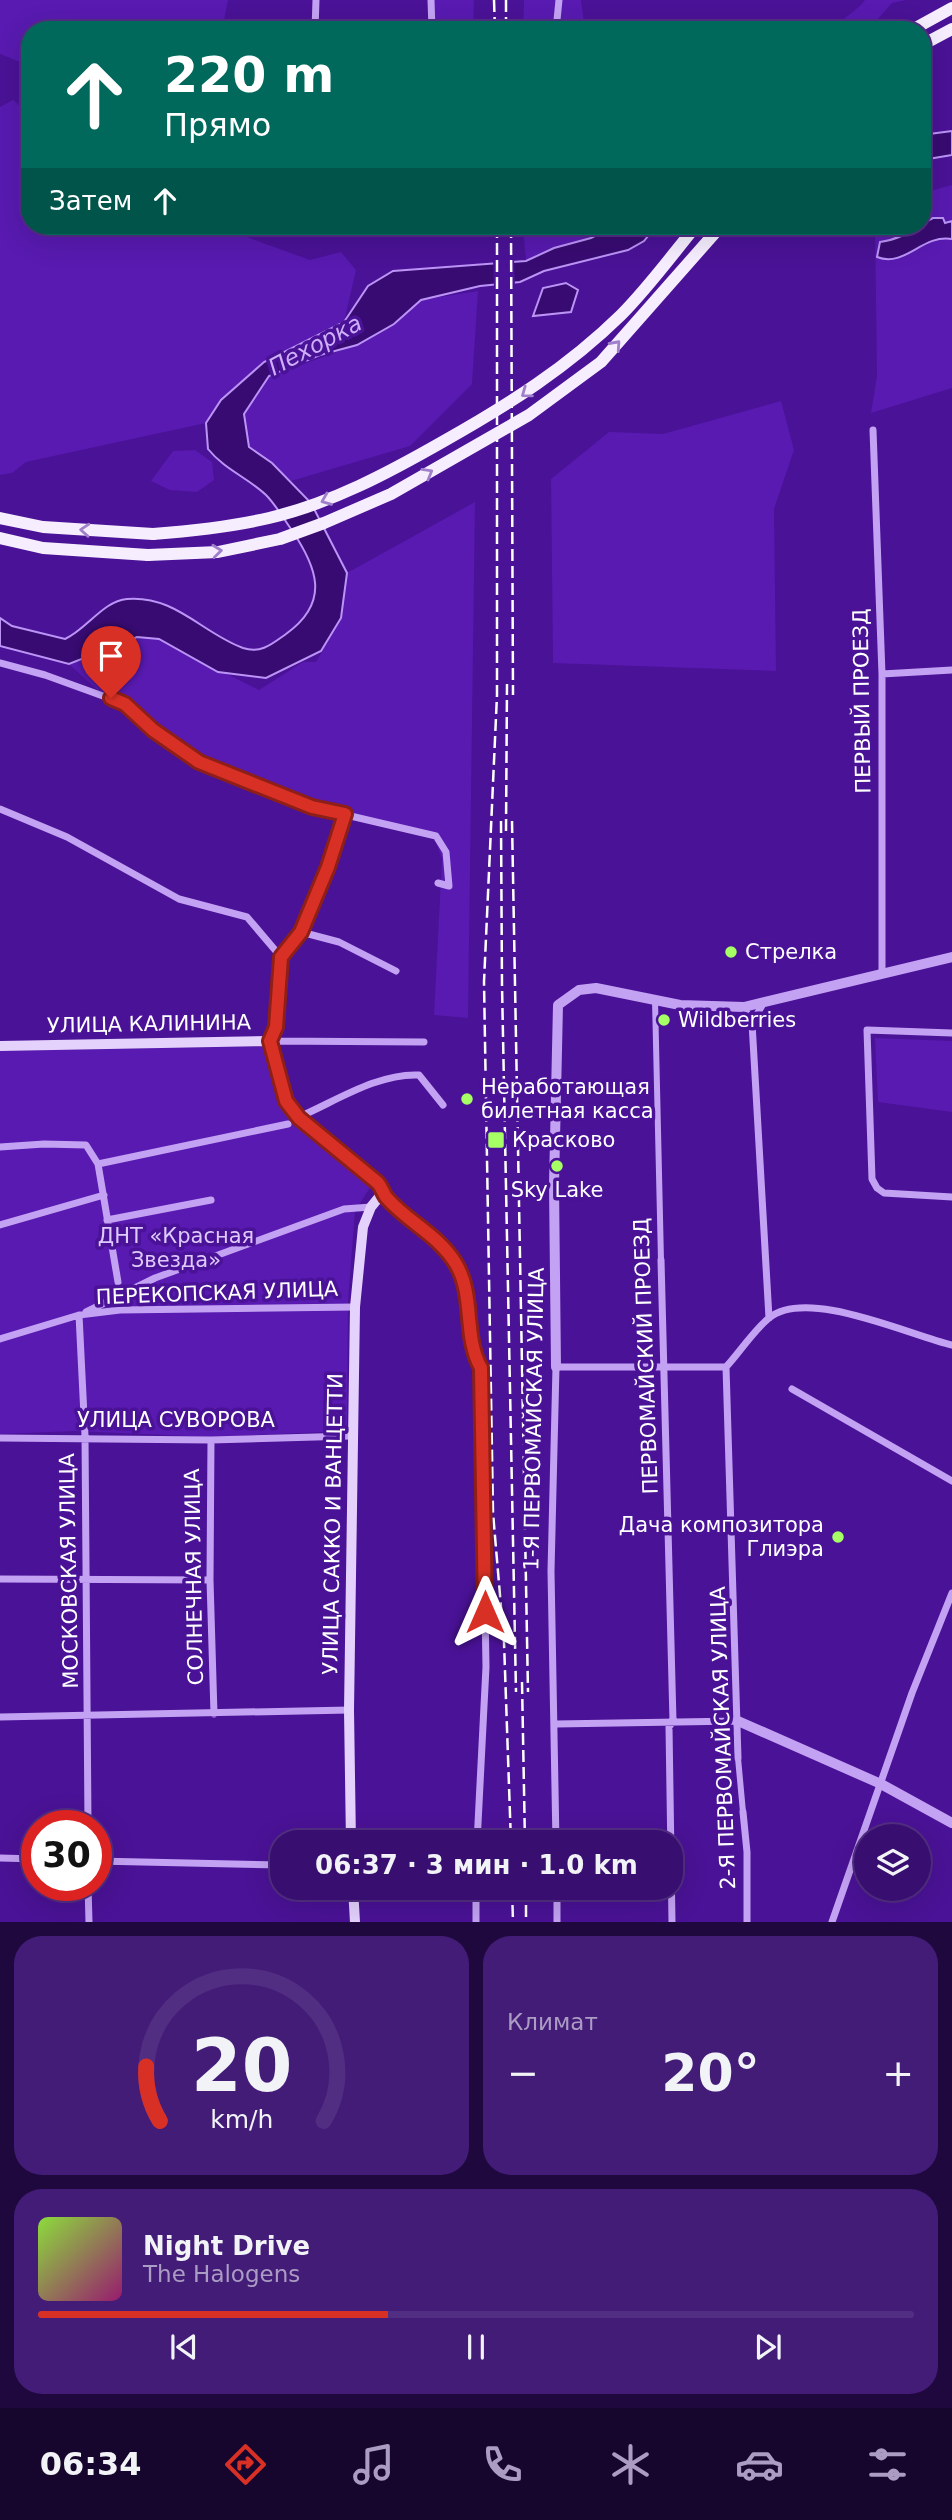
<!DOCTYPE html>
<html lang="ru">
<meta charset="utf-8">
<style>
:root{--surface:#380e70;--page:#431c78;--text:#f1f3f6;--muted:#ab9cc3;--line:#522e83;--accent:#d93025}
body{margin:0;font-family:"DejaVu Sans",sans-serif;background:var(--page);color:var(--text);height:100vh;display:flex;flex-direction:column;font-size:26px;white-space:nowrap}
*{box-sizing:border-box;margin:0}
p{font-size:23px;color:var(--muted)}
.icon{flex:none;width:38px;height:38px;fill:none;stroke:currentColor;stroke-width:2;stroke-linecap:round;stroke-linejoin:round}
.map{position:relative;height:1922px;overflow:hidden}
.drawer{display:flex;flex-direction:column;gap:14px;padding:14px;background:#1f083e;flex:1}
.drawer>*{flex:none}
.hud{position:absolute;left:21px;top:21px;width:910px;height:214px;border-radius:28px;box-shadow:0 7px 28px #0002,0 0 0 2px var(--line);background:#00695c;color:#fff;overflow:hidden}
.controls{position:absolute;left:854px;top:1824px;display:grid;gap:14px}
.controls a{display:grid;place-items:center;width:77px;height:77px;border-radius:50%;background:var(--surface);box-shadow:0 7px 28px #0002,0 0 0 2px var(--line);font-size:35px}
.speed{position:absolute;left:21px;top:1810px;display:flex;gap:14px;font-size:35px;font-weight:700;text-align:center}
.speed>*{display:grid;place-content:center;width:91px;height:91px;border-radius:50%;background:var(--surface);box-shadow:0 7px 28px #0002,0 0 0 2px var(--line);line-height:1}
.speed .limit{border:10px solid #d22;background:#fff;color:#111}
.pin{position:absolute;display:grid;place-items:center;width:60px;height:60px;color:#fff;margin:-72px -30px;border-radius:50% 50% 50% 0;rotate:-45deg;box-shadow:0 0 7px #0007}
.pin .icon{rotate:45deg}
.me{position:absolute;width:77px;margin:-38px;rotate:0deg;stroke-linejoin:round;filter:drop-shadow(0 0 5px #0008)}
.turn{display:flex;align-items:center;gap:24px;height:147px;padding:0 28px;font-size:32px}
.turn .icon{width:91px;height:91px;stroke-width:2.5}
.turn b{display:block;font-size:49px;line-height:60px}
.then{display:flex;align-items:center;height:66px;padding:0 28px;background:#0003;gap:14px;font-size:26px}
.big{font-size:52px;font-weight:700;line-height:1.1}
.drawer .card{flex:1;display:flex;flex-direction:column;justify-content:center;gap:10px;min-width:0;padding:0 24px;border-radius:28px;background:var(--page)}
.drawer .dial{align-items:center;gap:0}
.dial svg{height:182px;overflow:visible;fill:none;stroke:var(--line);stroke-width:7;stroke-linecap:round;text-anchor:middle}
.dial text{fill:var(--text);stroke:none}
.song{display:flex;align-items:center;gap:21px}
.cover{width:84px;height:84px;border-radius:10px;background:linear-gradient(135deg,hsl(90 70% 55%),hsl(320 70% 35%))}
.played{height:7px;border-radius:4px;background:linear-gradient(90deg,var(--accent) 40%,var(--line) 40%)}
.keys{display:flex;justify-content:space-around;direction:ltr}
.heat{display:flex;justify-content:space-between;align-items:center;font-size:38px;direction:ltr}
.drawer .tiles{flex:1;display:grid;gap:14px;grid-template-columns:1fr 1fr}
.card:last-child{grid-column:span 2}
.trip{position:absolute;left:270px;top:1830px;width:413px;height:70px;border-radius:28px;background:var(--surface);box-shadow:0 7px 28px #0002,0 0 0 2px var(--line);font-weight:700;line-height:70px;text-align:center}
.menu{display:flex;height:112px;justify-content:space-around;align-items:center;background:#16062d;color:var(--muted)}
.menu .icon{width:49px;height:49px}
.menu .current{color:var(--accent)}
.menu b{font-size:32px;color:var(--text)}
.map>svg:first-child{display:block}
.green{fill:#581ab0}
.water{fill:#380b72;stroke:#bb94f6;stroke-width:2}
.pier{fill:#4a1296}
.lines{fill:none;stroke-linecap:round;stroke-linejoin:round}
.pedestrian{stroke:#c3a2f3;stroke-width:6}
.minor{stroke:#c3a2f3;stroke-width:7}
.tertiary{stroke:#c3a2f3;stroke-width:10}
.secondary{stroke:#e4d2fd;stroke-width:10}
.primary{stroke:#f6eeff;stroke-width:12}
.rail{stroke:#fff;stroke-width:2.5;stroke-dasharray:12 5;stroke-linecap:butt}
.primary-bridge{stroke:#f6eeff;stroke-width:12}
.oneway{stroke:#a080ca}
.route-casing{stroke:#8d1f18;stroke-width:18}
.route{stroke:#d93025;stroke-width:12}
.poi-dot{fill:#a6ff64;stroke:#4a1296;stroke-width:2.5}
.labels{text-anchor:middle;stroke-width:7;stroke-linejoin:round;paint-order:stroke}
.street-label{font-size:21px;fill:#fff;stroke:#4a1296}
.poi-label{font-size:21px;fill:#fff;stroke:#4a1296;text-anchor:start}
.park-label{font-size:21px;fill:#dfcafd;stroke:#4a1296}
.water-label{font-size:23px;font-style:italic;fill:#cdaffa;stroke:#4a1296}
</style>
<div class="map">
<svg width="952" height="1922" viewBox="0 0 952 1922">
<rect width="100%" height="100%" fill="#4a1296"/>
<path class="green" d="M0,0H228L222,30H30V66L0,54Z
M430,0H474L473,30H431Z
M524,0H581L585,30H523Z
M865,0H906L892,3L868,30H833C843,17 856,12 865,0Z
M13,100L30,115V226H216L310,260L341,252L356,270L344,322C286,350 243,367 206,423L26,462L12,473L0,475V107Z
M952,185V388L871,413L877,376L875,226H922V193Z
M523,226H614C586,240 555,247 526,261Z
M478,291L472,384L410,446L291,481L272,463L244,444V414L269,376L357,345L394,324L421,300Z
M781,401L794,450L774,509L776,671L553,663L551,479L609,432L663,434Z
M195,450L212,462L214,480L197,492L170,490L151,481L173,451Z
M475,502L468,1018L434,1015L442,859L434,836L259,786L153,741L69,664L137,637L158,639L259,690L303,662H316L341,618L347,573Z
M875,1038L952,1041V1112L878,1102Z
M266,1046C269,1071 277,1096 292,1116L371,1186L355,1211L348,1302L347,1431L210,1437L75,1431L0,1434V1051Z"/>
<path class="water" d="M952,131V155L922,160V135Z
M933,218H943L945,223L952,221V239C922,234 905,268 877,257L880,242C906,238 913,228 933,218Z
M614,226H656L644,241L628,250L544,271L520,282L480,286L421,300L394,324L357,345L320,355L269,376L244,414L249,447L272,463L311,503L347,573L341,618L321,651L266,678L218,672L159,639L137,637L69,664L0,646V618L12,626L65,639C86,630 103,601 127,599C175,595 202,633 243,648C261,654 272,644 286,634C331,602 317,567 291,529C284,519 275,504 266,495C248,478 224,469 208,449L206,423L221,400L264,362L344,322L368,286L393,271L526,261L554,248L591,238Z
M566,283L578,290L571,312L533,316L543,288Z"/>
<path class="pier" d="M514,258L515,286L494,288L493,259Z"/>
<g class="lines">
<path class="pedestrian" d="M655,1000L661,1260
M738,1758L743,1812"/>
<path class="minor" d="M431,0L432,30
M315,30L316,0
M556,30L559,0
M873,430L882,674V972
M0,663L45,675L125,704L153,730L199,762L312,807L436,836L446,852L449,886L438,883
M882,674L952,670
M0,809L67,837L179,899L247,917L281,957
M301,932L339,942L396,971
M744,1007L752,1023L769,1318
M752,1023L764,1002
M952,1033L867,1030L872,1179L877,1188L884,1193L952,1197
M270,1041L277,1027L281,957L301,932L328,867L345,814
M270,1041L424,1042
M299,1117C336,1101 378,1073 419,1075L443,1105
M0,1147L44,1144L86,1145L98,1164L288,1124
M98,1164L118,1282
M383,1195C414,1220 456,1246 465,1288C471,1316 467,1342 481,1368L486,1667L477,1843
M107,1220L211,1200
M0,1225L104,1195
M661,1260L673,1721L669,1727L672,1922
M86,1312L155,1278L344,1209L371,1207
M79,1315L85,1436L88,1825
M0,1339L79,1315L120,1310L355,1307
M792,1389L952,1481
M0,1438L211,1440L351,1436
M211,1440L210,1580L214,1714
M0,1579L210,1580
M0,1717L349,1710
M556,1724L738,1721
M738,1758L726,1367C740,1352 753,1331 769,1318C807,1287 909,1335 952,1345
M743,1812L747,1852V1922
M556,1843L551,1571L556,1367H726
M0,1858L37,1859
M96,1861L282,1865
M88,1885L89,1922
M476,1888V1922
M557,1888V1922
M832,1922L912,1693L952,1593"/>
<path class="tertiary" d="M556,1367L554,1184L558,1005L579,990L596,988L680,1005L744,1007L952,957
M738,1721L881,1784L952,1823"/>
<path class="secondary" d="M0,1046L270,1041C279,1108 303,1121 352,1162C363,1170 376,1179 384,1191L371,1207L363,1227L355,1307L349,1710L351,1843
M353,1888L355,1922"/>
<path class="primary" d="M912,30L952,8
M922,45L952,29
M0,518L43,527L153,534
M0,538L43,548L148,555"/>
<path class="rail" d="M494,0L495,30
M506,0V30
M497,226V695L484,982L493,1513L504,1642L511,1843
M511,226L513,695
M501,821L502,985L516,1692
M512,821L528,1692
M506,831L507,684
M522,1682L525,1843
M512,1888L513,1922
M526,1888V1922"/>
<path class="primary-bridge" d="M153,534C192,531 230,527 269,518C332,503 388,473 444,441C508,405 568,367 621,315C648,288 672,255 696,226
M148,555L218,552L280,539L324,523L391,494L529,415L601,362L721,226"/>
</g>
<defs><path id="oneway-chevron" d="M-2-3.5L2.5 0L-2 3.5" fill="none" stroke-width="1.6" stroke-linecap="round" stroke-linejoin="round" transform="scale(1.75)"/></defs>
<g class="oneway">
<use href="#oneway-chevron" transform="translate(616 345) rotate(-48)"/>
<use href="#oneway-chevron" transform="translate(526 393) rotate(144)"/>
<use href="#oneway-chevron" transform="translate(428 473) rotate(-30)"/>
<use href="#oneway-chevron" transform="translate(326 500) rotate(158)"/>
<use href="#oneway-chevron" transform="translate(85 530) rotate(-176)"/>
<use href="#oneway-chevron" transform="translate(217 551) rotate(-6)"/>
</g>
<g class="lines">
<g class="route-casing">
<path id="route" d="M111,698L125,704L153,730L199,762L312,807L345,814L328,867L301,932L281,957L276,1027L270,1041L286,1101L299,1118L378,1183C382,1188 383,1193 386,1197C407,1222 438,1234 456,1264C475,1296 463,1336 481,1368L485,1612"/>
</g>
<use href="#route" class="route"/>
</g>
<g class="poi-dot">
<circle cx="731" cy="952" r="7"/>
<circle cx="664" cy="1020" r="7"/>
<circle cx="467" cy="1099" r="7"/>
<rect x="487" y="1131" width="18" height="18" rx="3.5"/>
<circle cx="557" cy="1166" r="7"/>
<circle cx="838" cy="1537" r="7"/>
</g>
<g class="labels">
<g class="street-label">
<text transform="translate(862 701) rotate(-91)" y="7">ПЕРВЫЙ ПРОЕЗД</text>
<text transform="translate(149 1024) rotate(-1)" y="7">УЛИЦА КАЛИНИНА</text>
<text transform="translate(217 1293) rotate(-2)" y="7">ПЕРЕКОПСКАЯ УЛИЦА</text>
<text transform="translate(646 1356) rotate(-92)" y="7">ПЕРВОМАЙСКИЙ ПРОЕЗД</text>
<text transform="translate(534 1419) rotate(-89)" y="7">1-Я ПЕРВОМАЙСКАЯ УЛИЦА</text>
<text x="176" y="1427">УЛИЦА СУВОРОВА</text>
<text transform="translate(333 1524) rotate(-89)" y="7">УЛИЦА САККО И ВАНЦЕТТИ</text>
<text transform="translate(69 1571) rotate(-91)" y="7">МОСКОВСКАЯ УЛИЦА</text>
<text transform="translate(194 1577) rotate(-91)" y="7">СОЛНЕЧНАЯ УЛИЦА</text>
<text transform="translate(723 1738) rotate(-92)" y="7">2-Я ПЕРВОМАЙСКАЯ УЛИЦА</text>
</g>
<g class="poi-label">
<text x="745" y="959">Стрелка</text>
<text x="678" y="1027">Wildberries</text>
<text x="481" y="1094">Неработающая<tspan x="481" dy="24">билетная касса</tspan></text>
<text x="512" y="1147">Красково</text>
<text x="557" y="1197" text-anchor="middle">Sky Lake</text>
<text x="824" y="1532" text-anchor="end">Дача композитора<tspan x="824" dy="24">Глиэра</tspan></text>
</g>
<g class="park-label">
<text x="176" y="1243">ДНТ «Красная<tspan x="176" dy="24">Звезда»</tspan></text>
</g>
<g class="water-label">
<text transform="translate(315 345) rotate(-28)" y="8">Пехорка</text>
</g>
</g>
</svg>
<div class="controls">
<a><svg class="icon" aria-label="layers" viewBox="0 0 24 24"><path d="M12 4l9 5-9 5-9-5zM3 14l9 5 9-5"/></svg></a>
</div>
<div class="speed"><div class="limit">30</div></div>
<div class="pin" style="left:111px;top:698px;background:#d93025"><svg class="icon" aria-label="arrive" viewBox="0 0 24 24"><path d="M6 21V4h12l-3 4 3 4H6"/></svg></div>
<svg class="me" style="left:485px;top:1612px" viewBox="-20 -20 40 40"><path d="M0-17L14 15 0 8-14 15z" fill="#d93025" stroke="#fff" stroke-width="4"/></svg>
<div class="trip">06:37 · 3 мин · 1.0 km</div>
<div class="hud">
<div class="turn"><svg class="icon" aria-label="ahead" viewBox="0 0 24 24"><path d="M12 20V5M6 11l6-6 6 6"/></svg><div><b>220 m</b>Прямо</div></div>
<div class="then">Затем<svg class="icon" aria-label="ahead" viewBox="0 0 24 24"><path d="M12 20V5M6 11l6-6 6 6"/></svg></div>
</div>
</div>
<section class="drawer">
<div class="tiles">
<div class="card dial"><svg viewBox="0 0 100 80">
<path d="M14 69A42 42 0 1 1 86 69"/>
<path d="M14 69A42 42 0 0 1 8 45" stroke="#d93025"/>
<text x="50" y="56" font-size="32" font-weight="700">20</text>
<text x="50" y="72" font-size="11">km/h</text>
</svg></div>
<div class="card"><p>Климат</p>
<div class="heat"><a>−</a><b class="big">20°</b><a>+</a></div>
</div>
<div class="card">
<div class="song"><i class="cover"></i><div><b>Night Drive</b><p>The Halogens</p></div></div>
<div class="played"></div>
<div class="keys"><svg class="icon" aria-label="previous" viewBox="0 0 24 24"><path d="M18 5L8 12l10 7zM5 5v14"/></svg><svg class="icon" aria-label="pause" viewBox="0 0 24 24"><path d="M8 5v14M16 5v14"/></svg><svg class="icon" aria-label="next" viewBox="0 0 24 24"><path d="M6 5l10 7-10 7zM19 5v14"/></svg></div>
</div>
</div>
</section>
<nav class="menu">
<b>06:34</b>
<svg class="icon current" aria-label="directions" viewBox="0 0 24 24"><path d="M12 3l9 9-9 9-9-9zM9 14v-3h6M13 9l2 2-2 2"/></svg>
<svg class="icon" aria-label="music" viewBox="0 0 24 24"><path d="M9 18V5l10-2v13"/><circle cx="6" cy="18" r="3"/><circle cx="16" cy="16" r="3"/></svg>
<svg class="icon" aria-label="phone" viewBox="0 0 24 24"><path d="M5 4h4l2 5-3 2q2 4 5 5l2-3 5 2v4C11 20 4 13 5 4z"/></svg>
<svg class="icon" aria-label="climate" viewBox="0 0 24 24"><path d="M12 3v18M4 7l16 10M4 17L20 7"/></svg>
<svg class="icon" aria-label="car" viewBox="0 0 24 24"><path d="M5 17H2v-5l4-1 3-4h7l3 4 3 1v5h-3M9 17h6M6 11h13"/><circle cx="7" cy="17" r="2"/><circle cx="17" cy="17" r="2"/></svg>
<svg class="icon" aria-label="filters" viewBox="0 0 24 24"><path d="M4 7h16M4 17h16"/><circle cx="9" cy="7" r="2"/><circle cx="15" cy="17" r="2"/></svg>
</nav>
